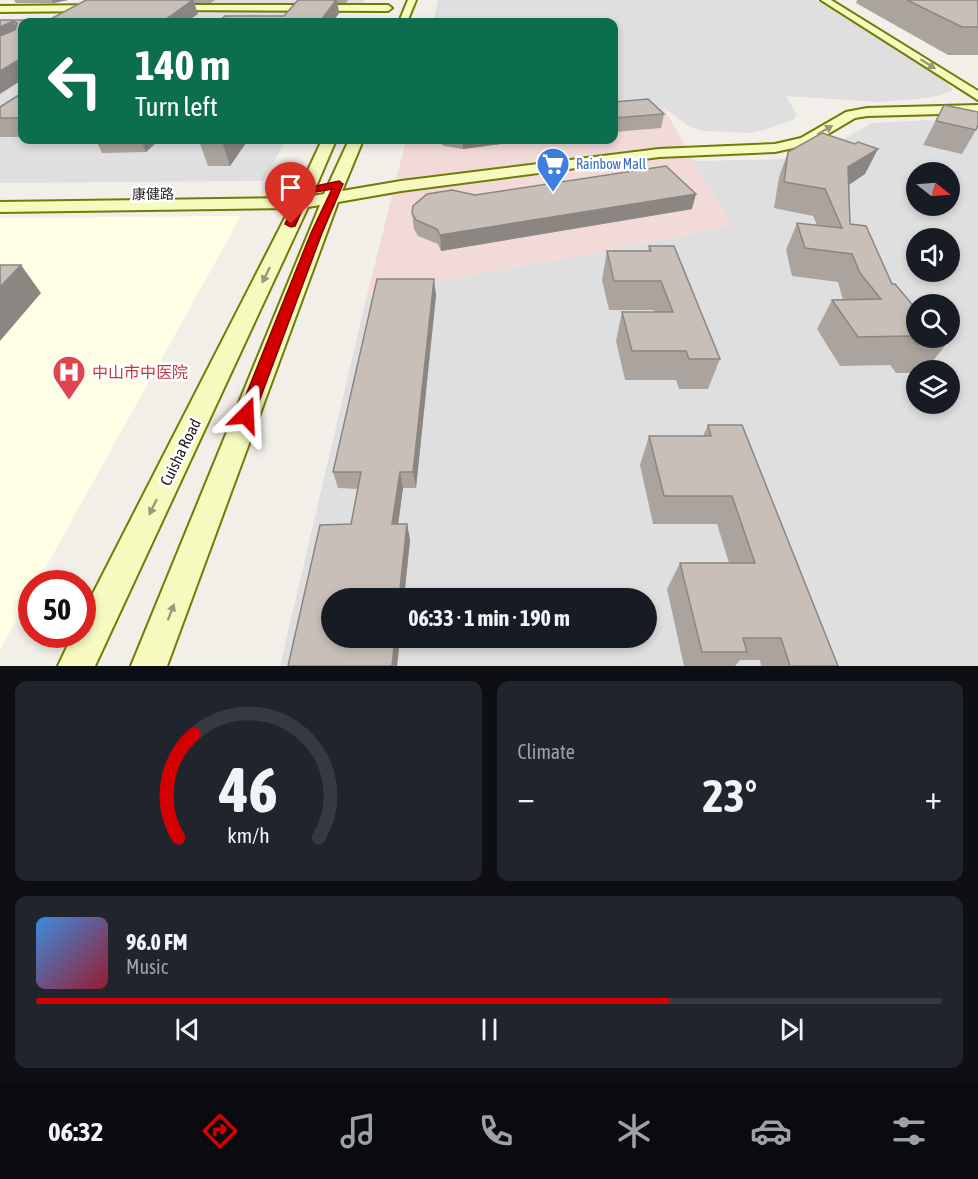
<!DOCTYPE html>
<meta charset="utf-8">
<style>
:root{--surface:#171b24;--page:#20242c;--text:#f1f3f6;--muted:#9ea1a6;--line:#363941;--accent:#d40000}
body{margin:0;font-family:"Asap Condensed","Noto Sans SC",sans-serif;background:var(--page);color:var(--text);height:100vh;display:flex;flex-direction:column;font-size:22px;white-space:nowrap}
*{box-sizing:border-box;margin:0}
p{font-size:20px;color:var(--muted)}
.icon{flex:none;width:33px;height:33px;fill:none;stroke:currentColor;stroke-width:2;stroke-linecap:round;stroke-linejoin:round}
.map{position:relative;height:666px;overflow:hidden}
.panel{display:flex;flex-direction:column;gap:15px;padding:15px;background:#0d0f14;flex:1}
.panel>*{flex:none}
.hud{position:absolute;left:18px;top:18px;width:600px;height:126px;border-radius:12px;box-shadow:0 3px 9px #0003;background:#0b6e4f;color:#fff;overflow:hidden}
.needle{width:39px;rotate:107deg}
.fabs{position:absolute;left:906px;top:162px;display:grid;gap:12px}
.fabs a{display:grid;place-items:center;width:54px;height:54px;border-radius:50%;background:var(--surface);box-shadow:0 3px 9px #0003;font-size:30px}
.speed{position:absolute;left:18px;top:570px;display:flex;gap:12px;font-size:30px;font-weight:700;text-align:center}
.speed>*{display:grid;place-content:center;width:78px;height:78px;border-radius:50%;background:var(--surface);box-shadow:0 3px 9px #0003;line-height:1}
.speed .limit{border:9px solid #d22;background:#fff;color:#111}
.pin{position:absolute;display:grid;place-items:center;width:51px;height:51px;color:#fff;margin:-62px -26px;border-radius:50% 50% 50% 0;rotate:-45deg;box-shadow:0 0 6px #0007}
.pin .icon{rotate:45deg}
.me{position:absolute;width:66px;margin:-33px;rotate:21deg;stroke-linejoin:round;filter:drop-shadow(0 0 4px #0008)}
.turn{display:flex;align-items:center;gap:21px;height:126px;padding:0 18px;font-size:27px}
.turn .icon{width:78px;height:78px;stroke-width:2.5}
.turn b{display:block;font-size:42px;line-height:51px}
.big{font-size:45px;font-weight:700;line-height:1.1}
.panel .widget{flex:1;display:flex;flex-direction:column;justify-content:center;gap:9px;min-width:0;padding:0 21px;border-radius:12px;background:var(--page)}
.panel .dial{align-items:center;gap:0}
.dial svg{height:156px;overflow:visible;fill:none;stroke:var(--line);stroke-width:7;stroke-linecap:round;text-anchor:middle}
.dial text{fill:var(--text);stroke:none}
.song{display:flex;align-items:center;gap:18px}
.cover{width:72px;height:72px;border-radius:9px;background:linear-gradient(135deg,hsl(210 70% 55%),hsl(350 70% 35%))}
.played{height:6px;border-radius:3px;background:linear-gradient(90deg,var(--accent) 70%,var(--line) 70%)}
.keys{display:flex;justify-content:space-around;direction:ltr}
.heat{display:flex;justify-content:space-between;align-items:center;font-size:33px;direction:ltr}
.panel .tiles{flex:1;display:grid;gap:15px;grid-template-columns:1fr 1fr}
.widget:last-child{grid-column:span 2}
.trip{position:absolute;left:321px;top:588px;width:336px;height:60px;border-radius:30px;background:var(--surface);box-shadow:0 3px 9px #0003;font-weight:700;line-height:60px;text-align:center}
.tabs{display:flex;height:96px;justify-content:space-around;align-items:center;background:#090b0e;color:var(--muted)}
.tabs .icon{width:42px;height:42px}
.tabs .selected{color:var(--accent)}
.tabs b{font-size:27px;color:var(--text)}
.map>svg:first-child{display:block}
.residential{fill:#e0dfdf;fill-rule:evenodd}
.commercial{fill:#f2dad9}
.education{fill:#ffffe5}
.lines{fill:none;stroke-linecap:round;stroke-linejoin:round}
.secondary-casing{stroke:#707d05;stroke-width:4}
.secondary{fill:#f7fabf;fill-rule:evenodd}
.wall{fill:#aba49e}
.shaded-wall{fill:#8b8681}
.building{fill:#c7bfb8;stroke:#8b8681;stroke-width:1.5}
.oneway{fill:#979978}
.route{fill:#d40000;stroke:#8a0000;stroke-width:1.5}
.labels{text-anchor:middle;stroke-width:5;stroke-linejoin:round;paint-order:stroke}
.far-shop-label{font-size:14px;fill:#366cbe;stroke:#fff;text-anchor:start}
.far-street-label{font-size:14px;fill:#222;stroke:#fff}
.health-label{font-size:16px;fill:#be3a42;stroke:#fff;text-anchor:start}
.street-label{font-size:16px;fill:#222;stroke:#fff}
</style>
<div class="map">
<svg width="978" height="666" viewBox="0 0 978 666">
<rect width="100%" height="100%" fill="#f2efe9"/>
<path class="residential" d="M107,0H365L363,4H300L283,22H66Z
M438,0H816L946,81L953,90L941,95L918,99L878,102L786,96L797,115L793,120L764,130L748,133L704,131L690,127L663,107L614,108V22H433Z
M0,82H22V140H286L263,181L0,183Z
M929,120L978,131V666H280L367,295L667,239L731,225L694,161L790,159L828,149L871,123ZM916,172H950V206H916ZM916,238H950V272H916ZM916,304H950V338H916ZM916,370H950V404H916ZM332,598H646V638H332Z"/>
<path class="commercial" d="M663,107L731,225L667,239L367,295L406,140H614V108Z"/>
<path class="education" d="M241,216L37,583L32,584L31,593L0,650V218Z"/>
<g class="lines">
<g class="secondary-casing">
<path id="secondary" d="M408,0H416L407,22H399Z
M821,0H831L978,91V100Z
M167,5H388L392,8L388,11L164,10L163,8Z
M0,6L101,5L105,8L101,11L0,12Z
M978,105V113L867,116L855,118L811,144L775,152L659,157L401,191L338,202L167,666H131L320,205L308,207L95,666H58L73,634H82V615L290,208L0,212V202L295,198L322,140H336L312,196L324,194L349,140H363L342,191L401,181L659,149L775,144L801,138L846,112L867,108Z"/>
</g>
<use href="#secondary" class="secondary"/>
</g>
<path class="wall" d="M14,0H68L53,3H16Z
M86,0H215L211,3H194L198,14L22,22V80L0,20H49Z
M298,0H348L346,3H337L339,13L333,22H218L284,16Z
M857,0H978V55H948L856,3Z
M22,93V137H0V107Z
M614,102L664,114L661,128L614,132Z
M944,105L976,130L962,154L923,145Z
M96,140H159L146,152L102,153Z
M248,140L230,166H208L199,141Z
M436,140H531L463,149L444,146Z
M788,152L865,174L849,185L850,224L892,284L947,343L926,370H916V373H896L890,365L840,366L817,329L832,300H843L838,282L792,276L786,250L797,223L817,225L813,216L774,208L779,177Z
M475,195L692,209L441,251L438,244L418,236L414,229L412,213Z
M649,246L720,359L708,389H679L676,380H625L616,341L622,312H655L654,310H609L602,280L607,251H648Z
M436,295L416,488H403L398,524H407L410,540L397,666H288L351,524L358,489L338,488L333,472Z
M708,425L838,666H761L760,660H740L735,666H684L667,589L680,563H729L717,524H653L640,465L649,436H703Z"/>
<path class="shaded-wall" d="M52,0H68L53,3Z
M193,0L198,14L186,22H162Z
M337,0L339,13L333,22H320Z
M13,21L21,36L0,46V27Z
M22,58V80L0,94V71Z
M141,140H159L146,152Z
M223,140H248L230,166L222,141Z
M463,140H531L463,149Z
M878,149L865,174L836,193L848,167Z
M696,194L692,209L441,251L440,235Z
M21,265L41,293L0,341V287Z
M434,279L436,295L416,488L413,472Z
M400,472L403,488L396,540L392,524Z
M407,524L410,540L404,598H399Z
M395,638H400L397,666H392Z"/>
<path class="building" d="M86,0H193L162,22H22V58L0,71V36L15,30L17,23L13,21L0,27V20H49Z
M298,0H336L320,22H218L225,16H284Z
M907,0H978V27H962Z
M22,93V118H0V107Z
M648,99L664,114L614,118V102Z
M944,105L978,112V125L976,130L936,121Z
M822,133L855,144L858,142L878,149L848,167L850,224L866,226L892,284H895L916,309V338H941L947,343L917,344L910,336L858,337L832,300L881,299L860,273L852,254L805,248L797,223L842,228L825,189L784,182L788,152Z
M200,140H223L222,141H199Z
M666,166L696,194L440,235L437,229L416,220L412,213L413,206L427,194L452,190L475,195Z
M649,246H674L720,359H689L686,351H632L622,312H673L661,281H614L607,251H651Z
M0,265H21L0,287Z
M377,279H434L413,472H400L392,524H407L399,598H332V638H395L392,666H288L320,525L351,524L361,472H333Z
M708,425H742L838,666H790L781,638H743L747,652H702L680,563H755L732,496H664L649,436H711Z"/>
<defs><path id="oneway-solid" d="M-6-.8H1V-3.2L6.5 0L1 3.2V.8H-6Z" transform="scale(1.5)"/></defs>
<g class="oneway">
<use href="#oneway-solid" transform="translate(928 64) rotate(32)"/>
<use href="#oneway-solid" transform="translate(825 130) rotate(-30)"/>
<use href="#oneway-solid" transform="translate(266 275) rotate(116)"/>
<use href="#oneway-solid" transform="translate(153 507) rotate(116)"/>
<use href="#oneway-solid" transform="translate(171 612) rotate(-69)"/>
</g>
<path class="route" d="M339,181L343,184L322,233L254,415L252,420L246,421L241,420L238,415L311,233L332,189L310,193L295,226L291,227L285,224L302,189Z"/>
<defs>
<g id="supermarket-pin" transform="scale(1.725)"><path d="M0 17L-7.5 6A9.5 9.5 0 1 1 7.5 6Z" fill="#3f7fe0" stroke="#fff"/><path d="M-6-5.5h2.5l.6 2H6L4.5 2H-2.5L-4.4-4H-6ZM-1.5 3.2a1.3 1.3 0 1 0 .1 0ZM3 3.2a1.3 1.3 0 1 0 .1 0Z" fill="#fff"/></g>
<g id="hospital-pin" transform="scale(1.725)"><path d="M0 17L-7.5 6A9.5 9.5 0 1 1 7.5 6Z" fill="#e0444e" stroke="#fff"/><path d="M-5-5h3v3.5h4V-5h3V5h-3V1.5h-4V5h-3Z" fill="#fff"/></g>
</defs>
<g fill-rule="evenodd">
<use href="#supermarket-pin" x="553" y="164"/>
<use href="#hospital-pin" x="69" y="372"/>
</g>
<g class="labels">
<g class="far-shop-label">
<text x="576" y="169">Rainbow Mall</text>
</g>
<g class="far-street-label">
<text transform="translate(153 194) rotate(-1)" y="5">康健路</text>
</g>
<g class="health-label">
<text x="92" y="378">中山市中医院</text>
</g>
<g class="street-label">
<text transform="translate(180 452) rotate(-64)" y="6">Cuisha Road</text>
</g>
</g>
</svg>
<div class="fabs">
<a><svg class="needle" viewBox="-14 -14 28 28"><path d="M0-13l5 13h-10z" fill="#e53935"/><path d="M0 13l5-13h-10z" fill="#9ea1a6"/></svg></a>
<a><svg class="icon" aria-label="sound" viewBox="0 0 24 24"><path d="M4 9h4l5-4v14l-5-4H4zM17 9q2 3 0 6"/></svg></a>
<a><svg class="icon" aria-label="search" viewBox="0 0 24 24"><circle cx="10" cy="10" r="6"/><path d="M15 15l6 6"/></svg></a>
<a><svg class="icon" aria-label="layers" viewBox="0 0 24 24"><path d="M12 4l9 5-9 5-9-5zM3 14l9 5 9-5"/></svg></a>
</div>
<div class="speed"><div class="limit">50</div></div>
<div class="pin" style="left:291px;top:224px;background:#d93025"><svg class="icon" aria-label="arrive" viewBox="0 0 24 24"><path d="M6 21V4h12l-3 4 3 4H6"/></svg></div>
<svg class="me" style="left:246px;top:415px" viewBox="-20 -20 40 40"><path d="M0-17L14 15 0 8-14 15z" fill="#d40000" stroke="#fff" stroke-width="4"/></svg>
<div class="trip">06:33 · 1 min · 190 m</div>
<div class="hud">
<div class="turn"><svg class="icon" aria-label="left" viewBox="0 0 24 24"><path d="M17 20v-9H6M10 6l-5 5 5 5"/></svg><div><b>140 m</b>Turn left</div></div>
</div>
</div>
<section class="panel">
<div class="tiles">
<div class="widget dial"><svg viewBox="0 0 100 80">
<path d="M14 69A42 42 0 1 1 86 69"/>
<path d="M14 69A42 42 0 0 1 22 16" stroke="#d40000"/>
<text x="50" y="56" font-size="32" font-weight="700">46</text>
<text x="50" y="72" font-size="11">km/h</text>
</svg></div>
<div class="widget"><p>Climate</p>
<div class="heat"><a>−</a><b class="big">23°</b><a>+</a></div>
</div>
<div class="widget">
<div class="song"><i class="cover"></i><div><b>96.0 FM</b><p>Music</p></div></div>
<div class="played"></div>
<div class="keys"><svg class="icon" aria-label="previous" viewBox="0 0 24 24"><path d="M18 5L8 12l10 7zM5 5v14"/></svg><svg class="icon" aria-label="pause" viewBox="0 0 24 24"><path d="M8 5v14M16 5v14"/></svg><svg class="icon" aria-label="next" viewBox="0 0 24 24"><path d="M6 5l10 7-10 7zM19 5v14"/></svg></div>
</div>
</div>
</section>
<nav class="tabs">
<b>06:32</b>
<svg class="icon selected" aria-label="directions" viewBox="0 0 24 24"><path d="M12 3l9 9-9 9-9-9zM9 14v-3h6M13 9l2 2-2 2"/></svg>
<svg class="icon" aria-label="music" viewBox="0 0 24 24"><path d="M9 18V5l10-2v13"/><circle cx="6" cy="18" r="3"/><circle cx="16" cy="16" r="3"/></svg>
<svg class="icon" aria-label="phone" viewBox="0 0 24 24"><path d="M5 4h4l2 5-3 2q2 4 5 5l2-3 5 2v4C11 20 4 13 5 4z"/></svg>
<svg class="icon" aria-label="climate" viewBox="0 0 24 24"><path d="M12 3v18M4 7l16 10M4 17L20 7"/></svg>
<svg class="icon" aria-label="car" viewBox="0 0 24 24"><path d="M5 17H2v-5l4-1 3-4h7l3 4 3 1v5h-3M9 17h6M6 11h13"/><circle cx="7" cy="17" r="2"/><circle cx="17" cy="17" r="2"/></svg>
<svg class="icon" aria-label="filters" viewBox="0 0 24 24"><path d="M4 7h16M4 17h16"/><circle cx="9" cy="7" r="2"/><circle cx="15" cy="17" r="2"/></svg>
</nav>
